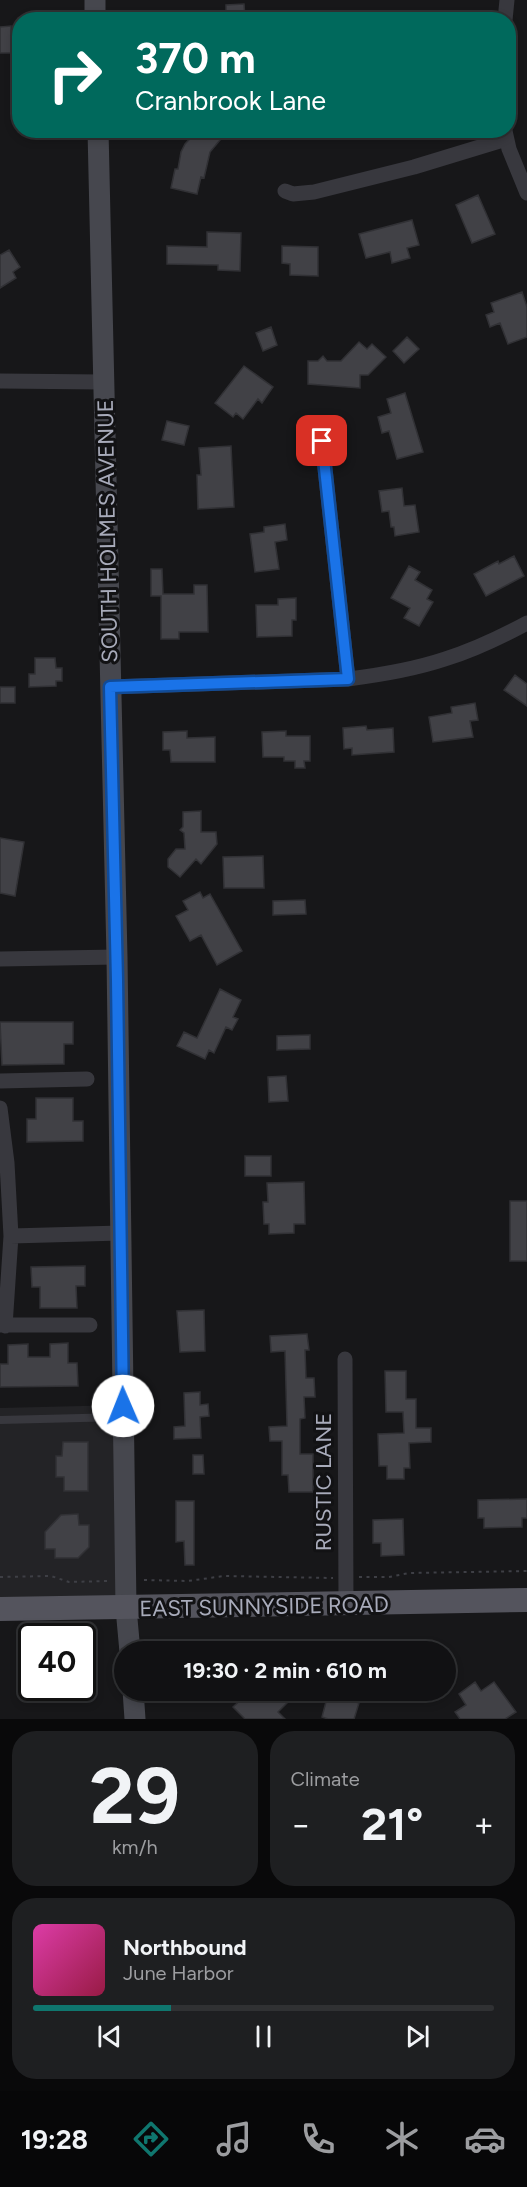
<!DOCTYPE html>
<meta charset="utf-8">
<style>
:root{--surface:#111113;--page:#1e1f21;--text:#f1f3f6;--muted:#9c9da0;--line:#303133;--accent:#0f766e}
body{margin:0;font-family:Figtree,sans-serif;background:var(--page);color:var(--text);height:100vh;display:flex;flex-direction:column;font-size:22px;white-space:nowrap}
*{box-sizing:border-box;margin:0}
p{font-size:20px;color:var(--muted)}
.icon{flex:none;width:33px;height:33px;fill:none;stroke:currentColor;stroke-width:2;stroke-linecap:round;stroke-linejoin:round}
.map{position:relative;height:1719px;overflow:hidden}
.sheet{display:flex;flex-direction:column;gap:12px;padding:12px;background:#09090a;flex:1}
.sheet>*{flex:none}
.guide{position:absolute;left:12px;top:12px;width:504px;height:126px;border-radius:24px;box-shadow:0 3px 9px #0003,0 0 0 2px var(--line);background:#00695c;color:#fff;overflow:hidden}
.speed{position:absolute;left:18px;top:1623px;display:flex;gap:12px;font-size:30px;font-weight:700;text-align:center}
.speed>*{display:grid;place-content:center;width:78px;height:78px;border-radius:50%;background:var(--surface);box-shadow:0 3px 9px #0003,0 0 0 2px var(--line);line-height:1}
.speed .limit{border:3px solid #111;border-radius:9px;background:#fff;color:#111}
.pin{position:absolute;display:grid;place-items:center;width:51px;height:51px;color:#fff;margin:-26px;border-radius:12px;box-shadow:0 3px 9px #0006}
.me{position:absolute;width:66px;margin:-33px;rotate:359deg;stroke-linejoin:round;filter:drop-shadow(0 0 4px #0008)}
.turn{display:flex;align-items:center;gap:21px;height:126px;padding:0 24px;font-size:27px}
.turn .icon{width:78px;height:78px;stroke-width:2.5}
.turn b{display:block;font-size:42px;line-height:51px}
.big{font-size:45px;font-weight:700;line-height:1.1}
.sheet .widget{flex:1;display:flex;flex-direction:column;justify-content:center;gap:9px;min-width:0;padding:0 21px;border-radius:24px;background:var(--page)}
.sheet .dial{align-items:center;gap:0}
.dial b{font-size:78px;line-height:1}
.song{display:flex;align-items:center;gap:18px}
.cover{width:72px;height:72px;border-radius:9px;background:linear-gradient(135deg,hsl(320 70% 55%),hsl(340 70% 35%))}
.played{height:6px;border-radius:3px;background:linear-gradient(90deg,var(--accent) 30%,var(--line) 30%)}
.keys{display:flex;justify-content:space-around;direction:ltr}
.heat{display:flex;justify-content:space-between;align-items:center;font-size:33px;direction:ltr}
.sheet .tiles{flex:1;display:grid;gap:12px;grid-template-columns:1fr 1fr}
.widget:last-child{grid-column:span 2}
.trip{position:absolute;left:114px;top:1641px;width:342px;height:60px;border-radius:30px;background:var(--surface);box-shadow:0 3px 9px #0003,0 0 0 2px var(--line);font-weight:700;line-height:60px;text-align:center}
.tabs{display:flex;height:96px;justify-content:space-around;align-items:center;background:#070708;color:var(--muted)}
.tabs .icon{width:42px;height:42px}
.tabs .selected{color:var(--accent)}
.tabs b{font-size:27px;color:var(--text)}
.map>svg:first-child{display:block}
.built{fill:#232326}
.building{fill:#414146;stroke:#313135;stroke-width:1.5}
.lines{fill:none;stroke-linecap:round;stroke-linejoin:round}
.path{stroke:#3e3f45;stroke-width:2;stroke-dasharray:3 4.5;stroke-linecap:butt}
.lane{stroke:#38383e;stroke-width:8}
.street{stroke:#38383e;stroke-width:15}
.secondary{stroke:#46474e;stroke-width:21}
.primary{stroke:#54545d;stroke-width:24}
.route-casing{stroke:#114b97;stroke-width:15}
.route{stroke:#1a73e8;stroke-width:10}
.labels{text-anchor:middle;stroke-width:6;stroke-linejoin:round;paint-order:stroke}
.street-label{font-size:22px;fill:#a8abba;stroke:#121214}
</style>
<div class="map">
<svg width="527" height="1719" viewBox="0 0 527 1719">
<rect width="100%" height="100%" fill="#171719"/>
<path class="built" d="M123,1405L126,1608L0,1609V1408Z"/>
<path class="building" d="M244,4L245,18L226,19V5Z
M11,26V53H0V27Z
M198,130H210L220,140L210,152L204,178L201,177L197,194L171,188L175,169H178L181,152L185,144Z
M478,195L495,234L472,243L456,205Z
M412,220L419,245L407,248L410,258L392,263L390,252L366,258L359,234Z
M207,232L241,233L240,271L218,270V265L167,264V246L207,247Z
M282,246L318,247V276L290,275V264L282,263Z
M9,250L20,267L13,272L16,278L0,288V255Z
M522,292L527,307V337L508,344L500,323L490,327L486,315L494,312L491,303Z
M271,327L277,345L263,351L256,333Z
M407,337L419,349L404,363L393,351Z
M359,342L367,349L372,344L386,357L368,375H360V388L308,384V361H318L323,356L327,361H341Z
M244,366L273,387L262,403L258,399L243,419L236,413L233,417L215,403Z
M405,393L423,452L397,459L389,431L382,433L378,417L391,413L387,399Z
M167,421L189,426L184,445L162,440Z
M231,446L234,507L198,509L197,475H201L199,448Z
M402,488L404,506L415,505L419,532L395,536L394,527H391L389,511L382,512L379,491Z
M285,524L287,540L275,542L279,569L255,572L250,534L264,532V527Z
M514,556L524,576L486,596L474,574L498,561L499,564Z
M409,566L420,572L415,580L432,590L427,599L433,602L419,626L404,618L410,608L391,598Z
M151,569H162L163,594H194V585H207L208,632H179V639H161V596H151Z
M296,598V620H292V636L257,637L256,605H278V599Z
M35,658H55L56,668H62V681H56V686L29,687V674H35Z
M515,675L527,684V706L504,690Z
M0,687H15V703H0Z
M475,703L478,720L470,721L473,737L433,742L429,717L452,713L451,707Z
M366,726L367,730L393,728L394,752L352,755V748L344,749L343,728Z
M187,731V738L215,737V762H171L170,750H163V732Z
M286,731V736H310V761H304L305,768H295V761H284V757H263L262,732Z
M201,811V832H216L217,844L201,864L196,859L180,877L168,867V859L176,849H185L184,833L180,830L183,827V812Z
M0,838L24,842L15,896L0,893Z
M263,856L264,888H224L223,857Z
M200,892L203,898L210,894L242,951L217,965L201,935L190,941L176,916L188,910L183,901Z
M305,900L306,914L273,915V901Z
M220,989L241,1000L233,1017L238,1019L232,1030L226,1027L214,1053L209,1050L205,1059L177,1046L184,1032L197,1038Z
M0,1022H73V1044H64V1064L2,1065Z
M310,1035V1049L277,1050V1036Z
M286,1076L288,1101L269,1102L268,1077Z
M36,1098H73V1121H83V1141L27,1142V1119H36Z
M245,1156H271V1176H245Z
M304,1182L305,1224H294V1233L269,1234V1224H264L263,1202H268L267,1183Z
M510,1201H527V1261H510Z
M85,1266V1286H76L77,1308H40V1287H32L31,1267Z
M204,1310L205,1351L180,1352L177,1311Z
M307,1334L309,1350H305L306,1378H314L315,1397H304L305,1418L300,1419V1454H313V1492H289L288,1475H282V1441H270L269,1427L287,1426L285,1351L271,1352L270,1336Z
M68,1343V1363H77L78,1386L0,1387V1364H8V1345L28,1344V1357H50V1344Z
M385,1371H406V1399H416V1428H431V1442L409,1443L410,1468H404V1479H387V1466H379L378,1434L404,1433L403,1412H386Z
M200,1392V1405L208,1404L209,1416L200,1417L201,1438L174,1439V1427L185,1426L184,1393Z
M63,1442H88V1491H64V1477H56V1456H62Z
M193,1455H203L204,1474H193Z
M527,1499V1518H522V1527L484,1528V1518H478V1500Z
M176,1501H194V1565H185L184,1541L176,1542Z
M78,1514L79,1525H89V1547L78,1558H55V1549H45V1532L61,1515Z
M403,1519L404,1555L381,1556V1543H373V1520Z
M475,1682L481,1691L494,1682L516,1712L505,1719H460L455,1712L466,1705L459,1694Z
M267,1690H283L291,1699L278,1712L285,1719H245L233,1707L248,1693L256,1701Z
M328,1694L359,1703L354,1719H328L322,1717Z"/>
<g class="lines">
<path class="path" d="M0,1577L51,1576L69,1582L108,1581
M359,1577H389L409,1573L527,1571
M144,1580L188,1581L224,1576L333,1578"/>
<path class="lane" d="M0,1420L122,1417"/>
<path class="street" d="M505,20L507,0
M505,131L509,149L527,193
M285,191L293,194L314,192L414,167L506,139
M0,381L103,382
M322,441L348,679
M110,687L348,679C380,675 415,669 445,659C474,650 501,637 527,623
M0,959L117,957
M0,1081L87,1079
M0,1108L7,1163L11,1236L5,1326
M11,1236L121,1233
M0,1325H90
M345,1359L346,1604"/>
<path class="secondary" d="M95,0V20
M98,130L117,957L126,1608L130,1652
M133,1690L135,1719"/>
<path class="primary" d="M0,1609L527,1600"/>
</g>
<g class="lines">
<g class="route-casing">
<path id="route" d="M123,1406L117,980L110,687L348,679L322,441"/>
</g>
<use href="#route" class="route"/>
</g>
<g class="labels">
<g class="street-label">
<text transform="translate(107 531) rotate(-91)" y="8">SOUTH HOLMES AVENUE</text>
<text transform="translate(323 1482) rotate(-90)" y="8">RUSTIC LANE</text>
<text transform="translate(264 1606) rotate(-1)" y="8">EAST SUNNYSIDE ROAD</text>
</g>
</g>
</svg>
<div class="speed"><div class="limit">40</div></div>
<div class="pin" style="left:322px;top:441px;background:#d93025"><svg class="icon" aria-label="arrive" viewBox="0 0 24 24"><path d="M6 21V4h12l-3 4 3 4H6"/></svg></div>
<svg class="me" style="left:123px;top:1406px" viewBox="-20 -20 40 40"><circle r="19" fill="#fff"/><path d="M0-13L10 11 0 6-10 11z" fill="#1a73e8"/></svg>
<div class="trip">19:30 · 2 min · 610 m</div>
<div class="guide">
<div class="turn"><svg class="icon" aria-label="right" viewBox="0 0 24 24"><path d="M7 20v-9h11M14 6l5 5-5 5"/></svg><div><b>370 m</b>Cranbrook Lane</div></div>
</div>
</div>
<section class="sheet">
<div class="tiles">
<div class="widget dial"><b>29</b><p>km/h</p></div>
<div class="widget"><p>Climate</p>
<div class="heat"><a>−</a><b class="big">21°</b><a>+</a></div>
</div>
<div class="widget">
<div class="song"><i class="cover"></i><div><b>Northbound</b><p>June Harbor</p></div></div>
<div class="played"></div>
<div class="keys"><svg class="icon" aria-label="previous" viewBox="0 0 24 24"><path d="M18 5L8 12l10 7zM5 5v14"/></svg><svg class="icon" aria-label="pause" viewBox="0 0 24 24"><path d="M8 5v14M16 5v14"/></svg><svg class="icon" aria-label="next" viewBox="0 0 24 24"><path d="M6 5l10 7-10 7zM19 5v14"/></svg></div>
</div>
</div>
</section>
<nav class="tabs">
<b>19:28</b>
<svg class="icon selected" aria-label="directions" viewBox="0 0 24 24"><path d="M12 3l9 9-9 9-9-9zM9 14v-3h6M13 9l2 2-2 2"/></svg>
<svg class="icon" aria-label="music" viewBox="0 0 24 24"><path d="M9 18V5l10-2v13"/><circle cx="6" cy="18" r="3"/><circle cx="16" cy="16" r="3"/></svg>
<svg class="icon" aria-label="phone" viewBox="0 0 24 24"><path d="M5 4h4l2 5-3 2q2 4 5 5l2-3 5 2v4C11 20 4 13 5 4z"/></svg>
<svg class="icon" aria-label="climate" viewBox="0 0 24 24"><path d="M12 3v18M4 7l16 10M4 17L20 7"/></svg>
<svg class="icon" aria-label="car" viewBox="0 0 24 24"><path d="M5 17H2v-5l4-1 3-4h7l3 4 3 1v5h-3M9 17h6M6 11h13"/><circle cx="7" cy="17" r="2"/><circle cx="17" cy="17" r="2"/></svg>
</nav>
